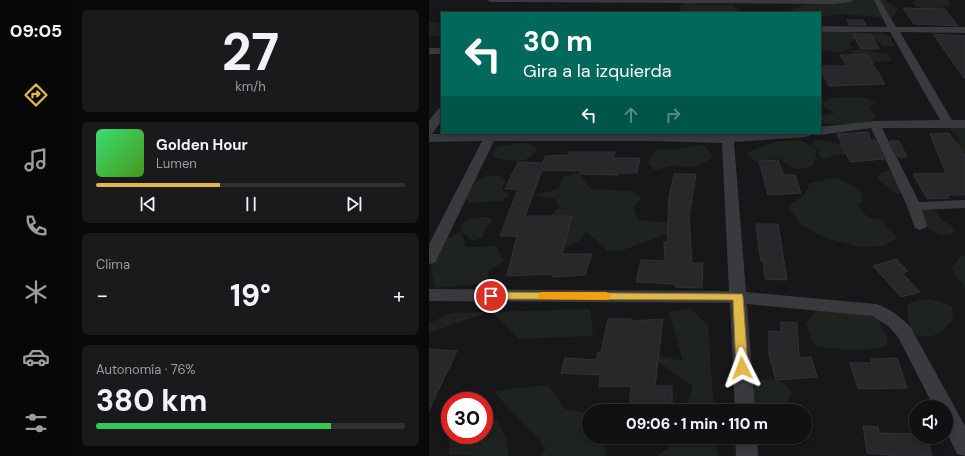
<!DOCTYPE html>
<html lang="es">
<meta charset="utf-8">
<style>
:root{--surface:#111113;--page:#1a1a1c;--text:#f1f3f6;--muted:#9c9da0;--line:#303133;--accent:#dfb849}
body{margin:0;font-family:"DM Sans",sans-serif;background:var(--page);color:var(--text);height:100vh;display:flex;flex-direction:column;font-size:15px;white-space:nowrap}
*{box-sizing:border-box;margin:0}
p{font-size:13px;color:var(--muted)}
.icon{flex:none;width:22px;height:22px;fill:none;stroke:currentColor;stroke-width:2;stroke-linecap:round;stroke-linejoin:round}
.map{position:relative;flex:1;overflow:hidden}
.sheet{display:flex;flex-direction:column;gap:10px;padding:10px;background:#09090a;width:357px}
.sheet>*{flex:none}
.hud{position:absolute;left:12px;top:12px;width:380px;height:122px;border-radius:0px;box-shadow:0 2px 6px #0003,0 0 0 1px var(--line);background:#00695c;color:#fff;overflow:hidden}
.fabs{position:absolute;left:480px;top:400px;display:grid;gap:8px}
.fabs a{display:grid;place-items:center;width:44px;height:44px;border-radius:50%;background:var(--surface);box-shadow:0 2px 6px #0003,0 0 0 1px var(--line);font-size:20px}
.speed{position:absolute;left:12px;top:392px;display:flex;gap:8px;font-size:20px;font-weight:700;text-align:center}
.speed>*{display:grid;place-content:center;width:52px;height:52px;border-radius:50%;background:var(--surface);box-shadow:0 2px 6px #0003,0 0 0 1px var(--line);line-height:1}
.speed .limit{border:6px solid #d22;background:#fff;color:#111}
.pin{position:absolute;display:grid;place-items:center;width:34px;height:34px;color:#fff;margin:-17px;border:2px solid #fff;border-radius:50%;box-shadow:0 1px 4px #0007}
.me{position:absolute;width:44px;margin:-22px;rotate:357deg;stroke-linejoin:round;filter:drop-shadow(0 0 3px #0008)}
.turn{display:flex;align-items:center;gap:14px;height:84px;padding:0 16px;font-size:18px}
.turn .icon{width:52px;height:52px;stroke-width:2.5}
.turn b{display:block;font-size:28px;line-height:34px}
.lanes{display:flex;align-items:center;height:38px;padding:0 16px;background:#0003;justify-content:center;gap:20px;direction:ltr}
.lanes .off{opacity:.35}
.big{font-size:30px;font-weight:800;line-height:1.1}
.sheet .card{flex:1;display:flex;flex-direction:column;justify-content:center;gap:6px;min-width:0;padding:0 14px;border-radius:6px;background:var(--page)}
.sheet .dial{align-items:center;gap:0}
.dial b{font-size:52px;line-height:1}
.song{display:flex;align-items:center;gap:12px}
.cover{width:48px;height:48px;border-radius:6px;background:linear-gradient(135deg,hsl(140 70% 55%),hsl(100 70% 35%))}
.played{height:4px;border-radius:2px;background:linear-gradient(90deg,var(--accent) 40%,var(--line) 40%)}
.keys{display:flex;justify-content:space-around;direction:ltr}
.heat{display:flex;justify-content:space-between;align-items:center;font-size:22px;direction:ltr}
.charge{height:6px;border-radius:3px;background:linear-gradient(90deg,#34c759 76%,var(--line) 0)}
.trip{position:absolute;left:153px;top:404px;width:230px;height:40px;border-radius:20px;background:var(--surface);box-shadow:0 2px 6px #0003,0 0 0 1px var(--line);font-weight:800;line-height:40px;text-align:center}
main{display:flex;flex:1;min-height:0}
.tabs{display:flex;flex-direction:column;width:72px;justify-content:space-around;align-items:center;background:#070708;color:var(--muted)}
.tabs .icon{width:28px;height:28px}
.tabs .active{color:var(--accent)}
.tabs b{font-size:18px;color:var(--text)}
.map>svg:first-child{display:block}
.green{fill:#1e231f}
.building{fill:#28272a;stroke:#323135}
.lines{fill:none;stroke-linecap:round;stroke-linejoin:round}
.street{fill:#39393e;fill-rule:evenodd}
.route{fill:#dfb849;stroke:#91782f}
.slow{fill:#f59e0b}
</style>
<main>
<nav class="tabs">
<b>09:05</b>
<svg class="icon active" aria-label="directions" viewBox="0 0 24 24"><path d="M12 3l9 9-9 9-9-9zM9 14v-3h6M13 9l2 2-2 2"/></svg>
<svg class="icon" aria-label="music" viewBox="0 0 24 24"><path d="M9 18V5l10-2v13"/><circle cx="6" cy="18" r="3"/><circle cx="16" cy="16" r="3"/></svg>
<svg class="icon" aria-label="phone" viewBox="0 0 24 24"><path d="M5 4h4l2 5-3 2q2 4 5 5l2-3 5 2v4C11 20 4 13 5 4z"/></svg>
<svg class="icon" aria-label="climate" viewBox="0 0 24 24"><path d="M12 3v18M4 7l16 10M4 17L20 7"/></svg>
<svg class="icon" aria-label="car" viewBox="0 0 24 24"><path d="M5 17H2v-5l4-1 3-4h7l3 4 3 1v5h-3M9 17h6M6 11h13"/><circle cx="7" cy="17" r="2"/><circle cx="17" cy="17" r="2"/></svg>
<svg class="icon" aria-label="filters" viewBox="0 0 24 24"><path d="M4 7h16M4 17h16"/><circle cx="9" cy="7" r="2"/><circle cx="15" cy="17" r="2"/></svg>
</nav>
<section class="sheet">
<div class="card dial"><b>27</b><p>km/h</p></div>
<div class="card">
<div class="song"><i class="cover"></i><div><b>Golden Hour</b><p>Lumen</p></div></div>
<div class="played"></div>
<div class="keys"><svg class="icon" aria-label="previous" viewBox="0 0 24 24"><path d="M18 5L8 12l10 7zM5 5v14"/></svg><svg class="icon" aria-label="pause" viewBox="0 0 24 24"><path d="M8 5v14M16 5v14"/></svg><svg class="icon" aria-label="next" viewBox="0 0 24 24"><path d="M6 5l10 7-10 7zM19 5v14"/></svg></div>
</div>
<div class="card"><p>Clima</p>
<div class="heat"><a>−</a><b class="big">19°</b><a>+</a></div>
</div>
<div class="card"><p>Autonomía · 76%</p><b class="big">380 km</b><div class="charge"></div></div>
</section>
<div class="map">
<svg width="536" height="456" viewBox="0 0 536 456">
<rect width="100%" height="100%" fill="#171719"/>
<path class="green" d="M392,0H456L469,9L463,18L412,14L391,17V13H357C367,6 380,5 392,0Z
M489,0H517L520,1L522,4C510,10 497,10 485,5L484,1Z
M259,2L271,5H304L311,12L319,13H250L252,10L250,6Z
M0,22L13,23V36L0,35Z
M415,31L429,33L430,35L420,44L424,48L412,52L404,53L401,50L391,51V32Z
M452,33L463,37L462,39L466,46L454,47L452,44L444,39V34Z
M429,49L460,54V58L465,60L441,63L425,57L422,51Z
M434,97L446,102L441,108L447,117C438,126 410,123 396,124L391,119V116L406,113L396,108L392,103L401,98Z
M533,126L536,127V152L525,151V142L531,140L521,129Z
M372,140L388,149L385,165C370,171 363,171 350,158L327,162L317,153L347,141Z
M393,140L418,146L423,154L408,155L393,159L390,155V149L383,145L385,141Z
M96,143L106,146L108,151C105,153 100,159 95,160C87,162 67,160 62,154L65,152L66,148L75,145Z
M274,145L281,151L283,158L268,166L257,167L246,165L226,170L219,163L228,149L240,150Z
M460,171L468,177L476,189L469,195L449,180V176L453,172Z
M150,173L161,189L202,191L212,198L204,207L209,220L263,225L194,250L179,251L157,232L149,242L118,251L111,224L130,208L126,199L103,196L129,189L134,177Z
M71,175L77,181L73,187V190L81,194L73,201L41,203L37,199C47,179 48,177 71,175Z
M407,177L431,190L434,202L428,204L438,217L453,220L468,238L455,246L430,247L397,238L371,224L359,206L375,195L381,183Z
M497,208L508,211L510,218L523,226L526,232L519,236L510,235L497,226L492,210Z
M53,217H59L63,221L56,230L54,237L44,241L36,235L31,226L39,220Z
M32,231L37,247L67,246L75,261L60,271L58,279L49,284L6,288L2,269L15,241Z
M533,255L536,256V288L522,268Z
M502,299L523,306L524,320C510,334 503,342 483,333L479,317L478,305L488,300Z
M261,308L279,325L285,411H255L264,386L215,352L254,361L240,312Z
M161,309L164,336L90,339L63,312Z
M388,310L432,312L449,319L458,338L459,345C434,353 410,350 385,345L377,323Z
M59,312L0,333V323L23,313Z
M345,379L356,384L364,393L359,398V405L364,411H334L323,402L324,389L332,380Z
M119,385L136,409L160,413V437H176V456H111L117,448L64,391Z
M67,419L78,441L79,456L20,455V436L55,435V423Z
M246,437H287L289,456H228L242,446Z"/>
<path class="building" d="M474,8L516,9L529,26L485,24Z
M418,20H434L437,25H420Z
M424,34H442L450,49H432Z
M504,34L536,36V79Z
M438,54L456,84L400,86L391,69V66H418L411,55Z
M439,132L442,140H446L455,159L421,162L408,134Z
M520,133L536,155V195H518L520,198L498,199L484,174L517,173L501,134Z
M461,141H470L478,157H469Z
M140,152H186L184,158H211L208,173H189V175L151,174L152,171L113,170L96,216H143L133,254H163L156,275L124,277L125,274L78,276L88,236H71L89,189H76L89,162L114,163L116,156L140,155Z
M349,160L355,175H366L372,193L339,195L330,161Z
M245,174H267L260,216L263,263H274L273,288L246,287L247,284L207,282L212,260L236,261L235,242H238L240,197Z
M327,224H349L358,280L336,279L334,261H332L330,250Z
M467,259L479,271L473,273L491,292L472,297L444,266Z
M179,319H202V321L234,319L226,386H243V411H200L202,386L170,387L171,375L132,373L136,358L167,360L169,352H172Z
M352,322L368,323L370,358L382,357L388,377L347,380L340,355V331L352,332Z
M0,349L28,351L0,410Z
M468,358L478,388L429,389L421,363H443L442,359Z
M434,426L449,427L450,433L487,434V437H498L503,456H468L438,453Z"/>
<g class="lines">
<path class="street" d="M58,0H425L421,2L405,4L62,2Z
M445,0H451L467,27H536V33L471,32L523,120H536V128H453L490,202L536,200V208L493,210L498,225L496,228L491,230L486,228L478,206L442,128L391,135L386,133H391V127L445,121L511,120L461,32H391V26L458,27Z
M0,48H13V54H0Z
M13,108V120L4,133L0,134V121L9,109Z
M221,133L299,135L329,133H382L380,136L376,137L305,142L317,292L447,304C461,308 472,317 482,328L536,426V456L528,454L517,431V407H505L469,337L459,326L443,316L318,304L326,411H306L301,303L0,301V289L300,291L293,143L221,141H65L8,259L6,263L0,264V244L53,141L0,142V134Z
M306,437H328L329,456H307Z"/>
</g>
<path class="route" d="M62,292L313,294L314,297L319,368L317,371L313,373L309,371L307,368L304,300L62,299L58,298L57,296L58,293Z"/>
<path class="slow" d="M113,292H177L181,294L182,296L181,299L177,300L113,299L110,298L108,296L110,293Z"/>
</svg>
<div class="fabs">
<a><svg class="icon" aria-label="sound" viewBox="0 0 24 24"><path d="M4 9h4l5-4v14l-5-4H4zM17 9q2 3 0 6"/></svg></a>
</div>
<div class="speed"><div class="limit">30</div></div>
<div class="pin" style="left:62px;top:296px;background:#d93025"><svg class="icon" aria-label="arrive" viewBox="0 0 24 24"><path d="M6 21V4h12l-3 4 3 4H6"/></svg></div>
<svg class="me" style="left:313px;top:368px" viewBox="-20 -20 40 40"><path d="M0-17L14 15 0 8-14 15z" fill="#dfb849" stroke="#fff" stroke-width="4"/></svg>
<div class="trip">09:06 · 1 min · 110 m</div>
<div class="hud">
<div class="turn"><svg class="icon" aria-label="left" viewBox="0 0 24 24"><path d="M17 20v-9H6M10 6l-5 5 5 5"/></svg><div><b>30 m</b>Gira a la izquierda</div></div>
<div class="lanes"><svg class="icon" aria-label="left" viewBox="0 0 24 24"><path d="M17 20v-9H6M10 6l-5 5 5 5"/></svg><svg class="icon off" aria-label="ahead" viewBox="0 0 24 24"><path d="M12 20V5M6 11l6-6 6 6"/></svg><svg class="icon off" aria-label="right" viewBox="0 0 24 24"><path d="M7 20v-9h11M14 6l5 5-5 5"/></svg></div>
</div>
</div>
</main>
